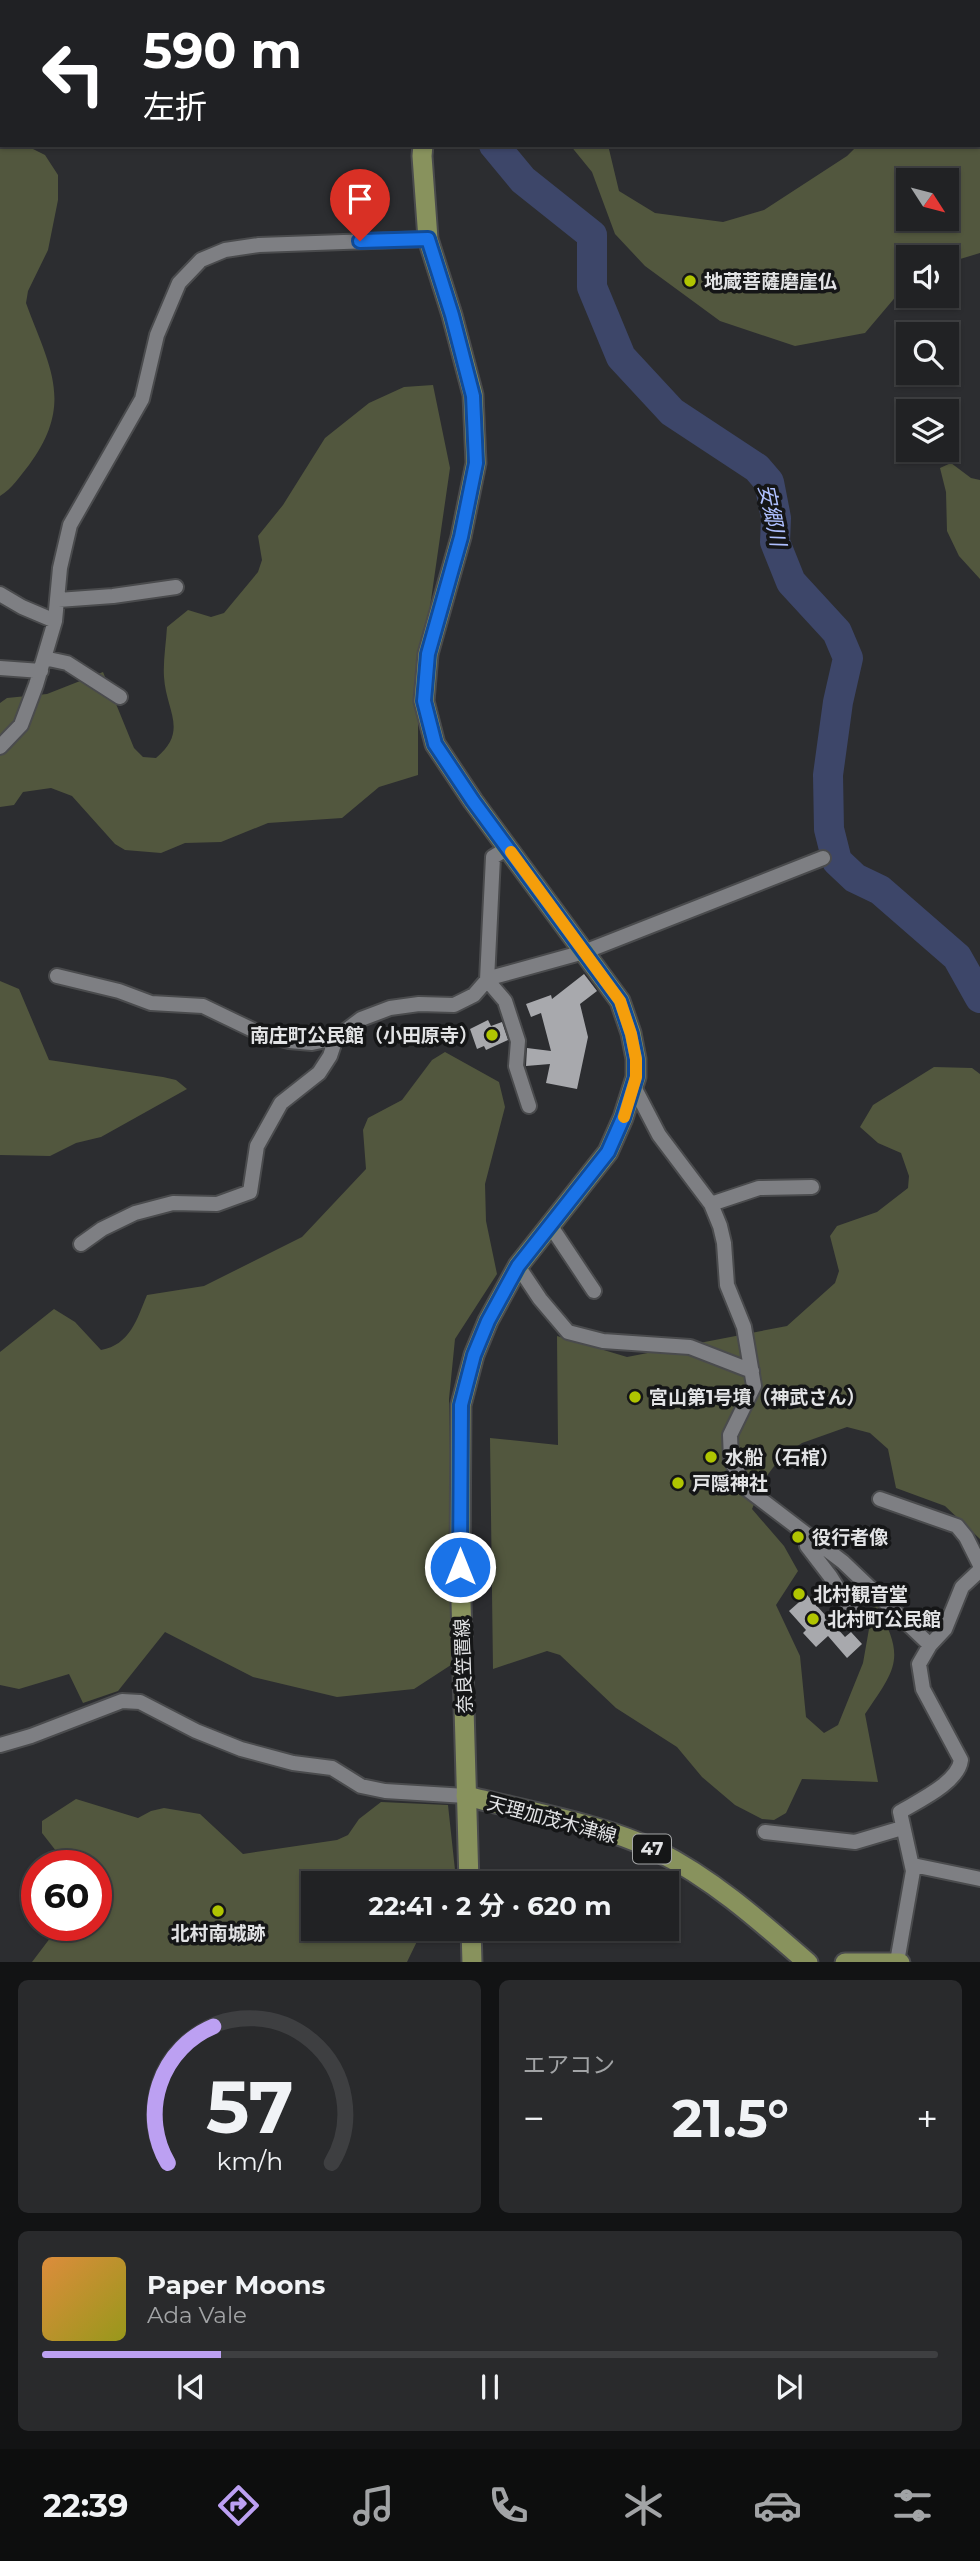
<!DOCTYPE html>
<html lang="ja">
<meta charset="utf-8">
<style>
:root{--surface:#212224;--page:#292a2c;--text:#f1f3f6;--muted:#a2a4a6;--line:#3e3f41;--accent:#bca0f2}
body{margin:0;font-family:Montserrat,"Noto Sans JP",sans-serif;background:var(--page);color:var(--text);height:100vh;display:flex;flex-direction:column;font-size:26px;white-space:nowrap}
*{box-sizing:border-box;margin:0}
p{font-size:23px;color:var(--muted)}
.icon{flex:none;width:38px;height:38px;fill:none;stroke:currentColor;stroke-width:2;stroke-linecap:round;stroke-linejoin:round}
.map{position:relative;height:1962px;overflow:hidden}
.details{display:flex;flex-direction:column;gap:18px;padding:18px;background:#121314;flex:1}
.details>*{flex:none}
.hud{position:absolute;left:0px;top:0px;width:980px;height:147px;box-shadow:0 2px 5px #0004,0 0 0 2px var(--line);background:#202124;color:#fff;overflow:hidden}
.needle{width:46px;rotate:126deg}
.fabs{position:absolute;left:896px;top:168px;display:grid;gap:14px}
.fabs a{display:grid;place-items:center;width:63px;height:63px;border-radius:0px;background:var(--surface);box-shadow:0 2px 5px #0004,0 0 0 2px var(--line);font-size:35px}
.speed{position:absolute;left:21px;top:1850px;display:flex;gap:14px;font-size:35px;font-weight:700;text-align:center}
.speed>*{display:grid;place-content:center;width:91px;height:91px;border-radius:50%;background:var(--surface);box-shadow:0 2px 5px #0004,0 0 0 2px var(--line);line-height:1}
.speed .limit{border:10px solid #d22;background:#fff;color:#111}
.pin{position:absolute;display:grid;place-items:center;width:60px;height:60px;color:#fff;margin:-72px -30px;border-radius:50% 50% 50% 0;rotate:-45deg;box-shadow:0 0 7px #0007}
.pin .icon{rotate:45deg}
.me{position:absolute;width:77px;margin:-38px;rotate:0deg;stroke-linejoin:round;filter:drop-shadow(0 0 5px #0008)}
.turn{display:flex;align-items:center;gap:24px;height:147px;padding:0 28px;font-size:32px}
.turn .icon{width:91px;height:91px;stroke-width:2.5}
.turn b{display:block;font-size:49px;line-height:60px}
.big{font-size:52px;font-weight:700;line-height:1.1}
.details .card{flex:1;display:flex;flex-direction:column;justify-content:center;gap:10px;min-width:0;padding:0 24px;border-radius:10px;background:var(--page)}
.details .dial{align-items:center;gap:0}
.dial svg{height:182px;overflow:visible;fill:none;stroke:var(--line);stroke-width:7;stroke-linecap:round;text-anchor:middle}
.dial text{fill:var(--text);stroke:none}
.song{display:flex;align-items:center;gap:21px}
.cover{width:84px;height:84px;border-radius:10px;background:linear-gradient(135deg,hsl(30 70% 55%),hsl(60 70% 35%))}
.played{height:7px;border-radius:4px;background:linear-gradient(90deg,var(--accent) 20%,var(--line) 20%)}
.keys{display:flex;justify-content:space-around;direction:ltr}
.heat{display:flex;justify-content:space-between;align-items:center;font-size:38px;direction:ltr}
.details .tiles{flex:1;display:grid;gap:18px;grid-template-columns:1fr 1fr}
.card:last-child{grid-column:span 2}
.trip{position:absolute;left:301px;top:1871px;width:378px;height:70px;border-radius:0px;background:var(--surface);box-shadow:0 2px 5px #0004,0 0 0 2px var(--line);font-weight:700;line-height:70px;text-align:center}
.menu{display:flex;height:112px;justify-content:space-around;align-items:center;background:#0d0e0e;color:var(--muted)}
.menu .icon{width:49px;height:49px}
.menu .selected{color:var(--accent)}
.menu b{font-size:32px;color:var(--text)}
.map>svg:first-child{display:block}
.green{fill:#52573e;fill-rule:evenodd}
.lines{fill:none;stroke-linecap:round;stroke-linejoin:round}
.river{stroke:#3d4669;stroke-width:30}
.building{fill:#a8a9ad}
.minor-casing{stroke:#4a4b4d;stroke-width:18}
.primary-casing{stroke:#4a4b4d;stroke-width:23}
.minor{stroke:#7e7f83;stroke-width:14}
.primary{stroke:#88925d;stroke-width:19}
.route-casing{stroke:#114b97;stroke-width:18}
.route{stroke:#1a73e8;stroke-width:12}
.slow{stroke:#f59e0b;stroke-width:12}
.poi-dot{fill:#b0c501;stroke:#151617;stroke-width:2.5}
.labels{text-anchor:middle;stroke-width:7;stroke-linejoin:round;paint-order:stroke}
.shield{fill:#151617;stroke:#a4a6a7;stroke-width:2}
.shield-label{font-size:18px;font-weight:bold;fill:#e2e3e5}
.poi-label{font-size:19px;font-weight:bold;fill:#e2e3e5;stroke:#151617;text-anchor:start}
.street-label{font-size:19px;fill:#e2e3e5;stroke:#151617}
.water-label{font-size:21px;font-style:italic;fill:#afc0ff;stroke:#151617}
</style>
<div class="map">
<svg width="980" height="1963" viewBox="0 0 980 1963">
<rect width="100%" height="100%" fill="#2c2d30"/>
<path class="green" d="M0,0L215,2H2V145H25L45,155L58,175V200L48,250L28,291L26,303C49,366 75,403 29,465C20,476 12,489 0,496Z
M980,37V253L947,263V257H908V287L898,294L865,333L795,346L720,321L645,266L615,234L592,172L570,145H608L619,191L655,213L723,222L764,210L847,156L858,145H978ZM908,180H947V219H908Z
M433,385L450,468L418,690V775L379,787L342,818L268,823L221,842L185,843L161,853L125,850L115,844L72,796L51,788L23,792L14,805L0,807V703L7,698L47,694L103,672L134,748L143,757L156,758C189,731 166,711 164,677C163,661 166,644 167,627L188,610L211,617L224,613L258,572L262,560L258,536L283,505L325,438L369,403L404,387Z
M951,463L971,478L980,480V579L959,556L947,531L946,492L940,468Z
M0,981L19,989L49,1060L163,1077L176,1080L187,1089L101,1137L76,1143L50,1156L0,1155Z
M445,1052L499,1082L505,1107L485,1184L486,1221L497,1274L455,1339L449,1399L454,1663L414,1689L337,1697L253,1677L165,1632L118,1691L83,1703L69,1674L19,1689L0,1685V1352L54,1309L75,1322L101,1350C130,1345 137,1319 147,1295L204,1286L302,1237L366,1169L363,1130L368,1118L402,1100L432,1060Z
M934,1067L972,1068L980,1074V1539L945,1506L896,1488L888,1449L870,1433L847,1427L802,1443L781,1457L766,1477L752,1509L784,1546L798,1571L776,1605L800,1656L806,1717L824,1733L838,1725L863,1663L869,1629L864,1611L877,1606C906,1659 896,1668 865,1714L878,1782L802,1779L786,1813L774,1820L762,1819L735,1805L702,1777L677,1747L616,1708L560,1655L547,1651L493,1669L490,1438L558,1445L557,1336L627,1357L787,1326L835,1283L839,1271L830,1236L837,1226L877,1212L908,1188L909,1176L901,1153L878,1143L860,1127L873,1105Z
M76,1799L138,1818L151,1811L164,1808L200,1814L243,1854L337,1840L348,1835L359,1819L381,1802L448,1805L455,1870L448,1883H313V1928L423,1929L407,1962H32L60,1925H96V1866L67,1865L42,1833V1821Z"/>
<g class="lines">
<path class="river" d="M384,0L386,2
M494,145L523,180L592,235V287L621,357L672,412L757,468L769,482L776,518L775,542L791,582L837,632L848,658L838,702L828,775L829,829L837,861L855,878L880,890L957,957L980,998"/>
</g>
<path class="building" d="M584,974L597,991L580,1004L588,1037L577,1089L546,1083L550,1064L526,1066L527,1048L551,1051L541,1013L531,1017L526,1004L551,995L552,999Z
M488,1020L491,1026L502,1022L508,1040L486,1050L484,1046L477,1049L470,1029Z
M807,1595L845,1637L851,1632L862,1644L847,1658L828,1636L816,1647L803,1633L806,1630L789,1611Z"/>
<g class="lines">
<g class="minor-casing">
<path id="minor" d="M0,594L22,607L55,621
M58,600L113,596L176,587
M44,658L67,663L120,697
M0,668L41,671
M0,747L21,725L36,685L55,621L60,568L70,525L142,399L157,335L179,283L201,260L225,250L259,245L428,239
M508,848L493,857L487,980L505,1001L518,1041L516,1066L529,1106
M57,976L119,991L151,1003L203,1006L259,1033L289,1041L312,1043L336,1038L361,1019L390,1008L419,1004L454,1005L474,995L487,980L497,976L584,952L823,858
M633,1085L659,1135L711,1204L720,1226L724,1243L727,1285L744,1327L754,1386L730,1435L731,1460L747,1489L843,1562L930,1645
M711,1204L759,1188L812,1187
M550,1225L594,1291
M81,1244L102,1229L135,1213L173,1203L217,1204L250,1192L257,1146L281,1103L319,1073L330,1056L336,1038
M518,1266L540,1299L568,1332L603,1341L690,1347L752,1371
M880,1499L957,1526L966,1537L980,1565
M806,1535L807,1546L830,1576L855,1616
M0,1745L31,1736L122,1701L140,1702L196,1731L241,1749L293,1763L332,1768L361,1786L385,1791L466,1796
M765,1832L855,1842L902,1828
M913,1865L980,1879
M897,1962L913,1871L900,1812C918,1801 958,1783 961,1760L923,1689L919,1664L930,1645L945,1629L962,1587L980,1570"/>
</g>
<g class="primary-casing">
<path id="primary" d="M455,2V0
M423,145L422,156L428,239L452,315L473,395L476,463L461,537L428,654L424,701L435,744L473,801L620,1001L631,1033L636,1059V1077L623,1118L608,1152L518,1266L488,1321L474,1355L461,1405L460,1567L469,1883
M466,1796C526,1811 603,1824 657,1851C713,1879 761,1922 808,1963
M471,1928L472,1963
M845,1963H900"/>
</g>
<use href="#minor" class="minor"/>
<use href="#primary" class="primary"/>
</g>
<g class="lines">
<g class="route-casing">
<path id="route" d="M360,241L428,239L452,315L473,396L476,463L461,537L428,654L424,701L435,744L473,801L620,1001L631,1034L636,1059V1077L623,1118L608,1152L518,1266L488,1321L474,1355L461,1405L460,1567"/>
</g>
<use href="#route" class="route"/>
<path class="slow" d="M511,852L620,1001L631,1034L636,1059V1077L624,1117"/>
</g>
<g class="poi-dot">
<circle cx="690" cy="281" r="7"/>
<circle cx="492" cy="1035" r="7"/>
<circle cx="635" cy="1397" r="7"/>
<circle cx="711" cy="1457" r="7"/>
<circle cx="678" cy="1483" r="7"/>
<circle cx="798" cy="1537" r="7"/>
<circle cx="799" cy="1594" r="7"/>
<circle cx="813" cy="1619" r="7"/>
<circle cx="218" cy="1911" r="7"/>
</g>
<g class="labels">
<rect class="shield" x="633" y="1834.5" width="38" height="29" rx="5"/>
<g class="shield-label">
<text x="652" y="1855">47</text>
</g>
<g class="poi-label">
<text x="704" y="288">地蔵菩薩磨崖仏</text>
<text x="478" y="1042" text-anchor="end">南庄町公民館（小田原寺）</text>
<text x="649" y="1404">宮山第1号墳（神武さん）</text>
<text x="725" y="1464">水船（石棺）</text>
<text x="692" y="1490">戸隠神社</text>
<text x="812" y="1544">役行者像</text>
<text x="813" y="1601">北村観音堂</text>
<text x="827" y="1626">北村町公民館</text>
<text x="218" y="1940" text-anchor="middle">北村南城跡</text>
</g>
<g class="street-label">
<text transform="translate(463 1666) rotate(-92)" y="7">奈良笠置線</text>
<text transform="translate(552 1819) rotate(15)" y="7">天理加茂木津線</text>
</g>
<g class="water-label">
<text transform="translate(772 515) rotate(78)" y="7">安郷川</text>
</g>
</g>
</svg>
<div class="fabs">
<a><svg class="needle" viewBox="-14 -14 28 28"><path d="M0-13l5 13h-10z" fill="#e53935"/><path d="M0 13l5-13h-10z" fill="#a2a4a6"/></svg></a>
<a><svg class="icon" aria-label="sound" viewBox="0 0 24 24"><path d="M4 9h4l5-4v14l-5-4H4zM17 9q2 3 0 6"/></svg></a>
<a><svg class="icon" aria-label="search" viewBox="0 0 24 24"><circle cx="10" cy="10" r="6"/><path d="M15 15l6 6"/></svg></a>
<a><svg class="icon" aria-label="layers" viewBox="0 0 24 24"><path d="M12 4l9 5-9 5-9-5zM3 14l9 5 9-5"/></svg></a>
</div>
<div class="speed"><div class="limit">60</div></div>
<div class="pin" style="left:360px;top:241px;background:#d93025"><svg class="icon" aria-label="arrive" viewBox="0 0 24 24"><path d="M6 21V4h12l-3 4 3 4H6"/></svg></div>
<svg class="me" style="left:460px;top:1567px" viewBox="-20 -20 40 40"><circle r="17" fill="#1a73e8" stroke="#fff" stroke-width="3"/><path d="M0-11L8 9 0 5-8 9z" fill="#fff"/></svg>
<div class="trip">22:41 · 2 分 · 620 m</div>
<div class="hud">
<div class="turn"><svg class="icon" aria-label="left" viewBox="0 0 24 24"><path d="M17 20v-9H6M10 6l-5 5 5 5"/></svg><div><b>590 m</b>左折</div></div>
</div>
</div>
<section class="details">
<div class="tiles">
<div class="card dial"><svg viewBox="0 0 100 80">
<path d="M14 69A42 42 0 1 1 86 69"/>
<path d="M14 69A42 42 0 0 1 34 9" stroke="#bca0f2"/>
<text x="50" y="56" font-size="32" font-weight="700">57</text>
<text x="50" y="72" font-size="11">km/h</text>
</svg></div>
<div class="card"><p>エアコン</p>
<div class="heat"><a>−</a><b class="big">21.5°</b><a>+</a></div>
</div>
<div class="card">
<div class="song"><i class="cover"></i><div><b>Paper Moons</b><p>Ada Vale</p></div></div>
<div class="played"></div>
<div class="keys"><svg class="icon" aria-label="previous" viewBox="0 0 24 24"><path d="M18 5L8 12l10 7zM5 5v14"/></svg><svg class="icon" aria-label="pause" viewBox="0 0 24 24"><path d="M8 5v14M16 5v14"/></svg><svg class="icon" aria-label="next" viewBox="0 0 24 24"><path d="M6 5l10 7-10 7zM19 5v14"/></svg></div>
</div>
</div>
</section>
<nav class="menu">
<b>22:39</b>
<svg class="icon selected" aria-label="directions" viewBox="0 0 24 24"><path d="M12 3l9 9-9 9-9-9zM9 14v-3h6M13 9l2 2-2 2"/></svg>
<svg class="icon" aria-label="music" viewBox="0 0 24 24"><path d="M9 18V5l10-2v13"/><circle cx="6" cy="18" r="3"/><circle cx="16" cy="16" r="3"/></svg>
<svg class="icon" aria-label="phone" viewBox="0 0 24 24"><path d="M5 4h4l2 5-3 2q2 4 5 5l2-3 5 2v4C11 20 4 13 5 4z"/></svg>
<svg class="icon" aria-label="climate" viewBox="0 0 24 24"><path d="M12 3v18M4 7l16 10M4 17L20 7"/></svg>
<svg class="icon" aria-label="car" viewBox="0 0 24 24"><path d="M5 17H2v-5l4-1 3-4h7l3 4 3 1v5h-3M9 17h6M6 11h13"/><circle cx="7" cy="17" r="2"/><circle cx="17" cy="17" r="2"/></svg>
<svg class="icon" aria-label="filters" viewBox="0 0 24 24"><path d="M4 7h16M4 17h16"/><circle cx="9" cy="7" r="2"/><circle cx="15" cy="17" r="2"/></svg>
</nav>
